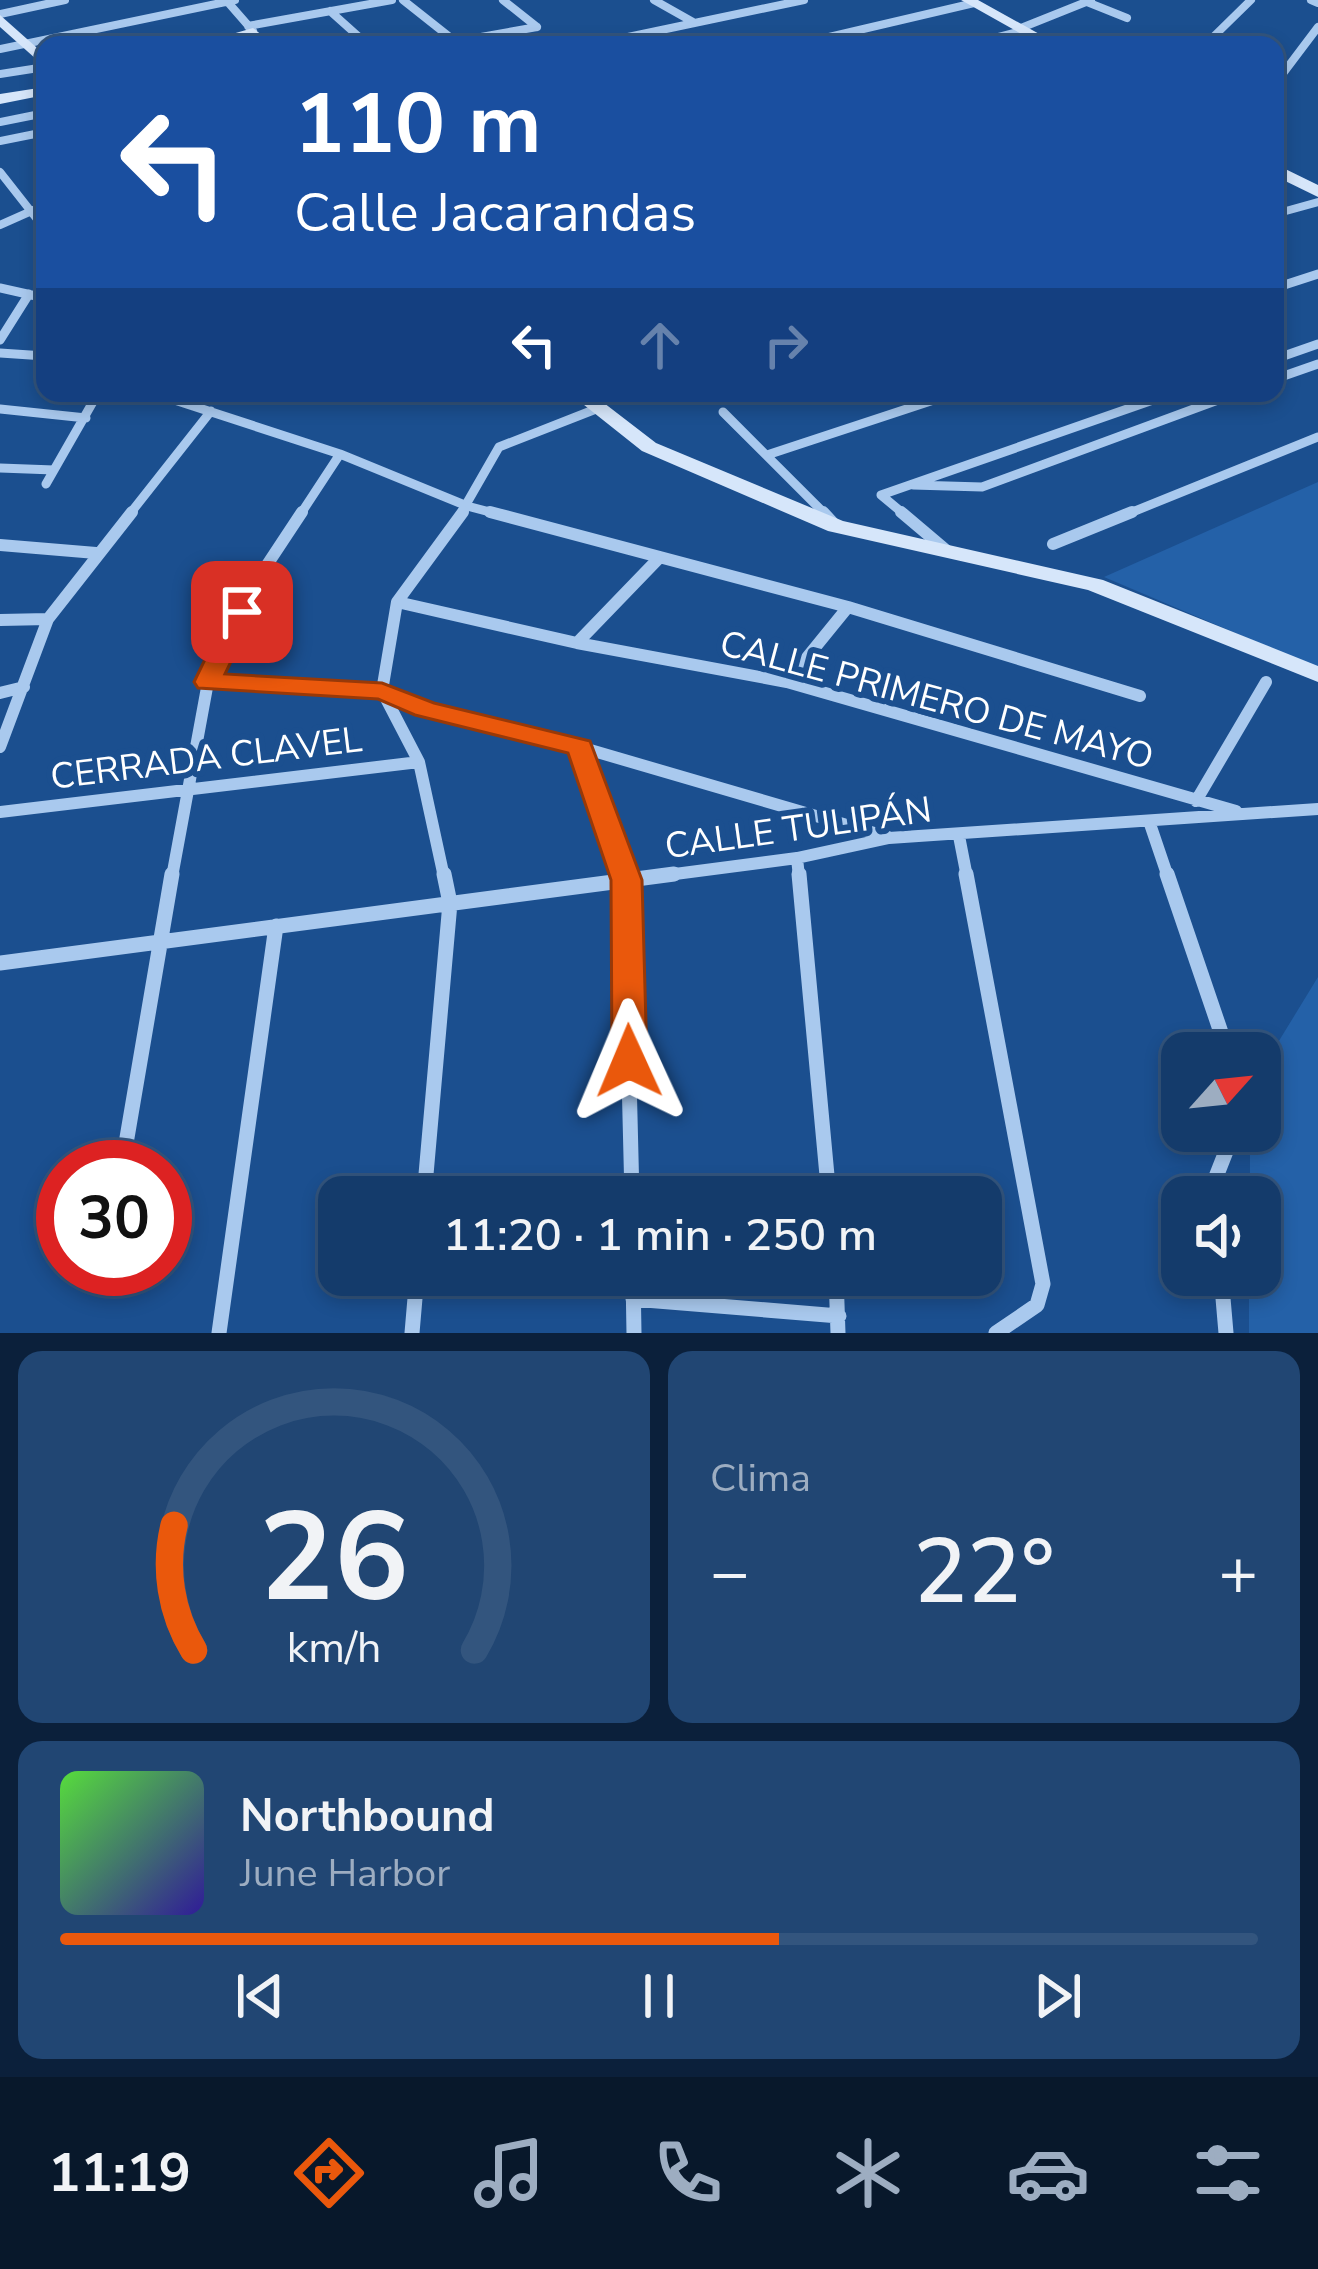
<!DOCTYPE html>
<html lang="es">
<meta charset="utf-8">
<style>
:root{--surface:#143b6b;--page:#214673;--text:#f1f3f6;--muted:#9dadc1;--line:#33557e;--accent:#ea580c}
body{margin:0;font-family:"Nunito Sans",sans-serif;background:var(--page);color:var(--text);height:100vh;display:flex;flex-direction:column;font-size:45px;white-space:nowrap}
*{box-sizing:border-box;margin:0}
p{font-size:39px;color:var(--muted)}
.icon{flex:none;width:66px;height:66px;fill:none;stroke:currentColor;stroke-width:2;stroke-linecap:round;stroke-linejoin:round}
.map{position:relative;height:1333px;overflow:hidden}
.side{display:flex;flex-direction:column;gap:18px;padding:18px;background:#0b203b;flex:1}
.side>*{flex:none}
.top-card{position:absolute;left:36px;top:36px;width:1248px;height:366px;border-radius:24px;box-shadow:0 6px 18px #0003,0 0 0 3px var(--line);background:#1a4fa0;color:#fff;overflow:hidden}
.needle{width:78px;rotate:63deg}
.controls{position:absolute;left:1161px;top:1032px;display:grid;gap:24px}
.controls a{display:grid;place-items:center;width:120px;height:120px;border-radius:24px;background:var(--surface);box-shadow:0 6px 18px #0003,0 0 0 3px var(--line);font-size:60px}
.speed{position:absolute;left:36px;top:1140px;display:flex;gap:24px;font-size:60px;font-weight:700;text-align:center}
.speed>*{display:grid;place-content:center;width:156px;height:156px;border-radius:50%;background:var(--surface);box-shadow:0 6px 18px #0003,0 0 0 3px var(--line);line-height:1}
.speed .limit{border:18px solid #d22;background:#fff;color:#111}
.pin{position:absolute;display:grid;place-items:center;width:102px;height:102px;color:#fff;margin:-51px;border-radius:24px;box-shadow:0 6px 18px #0006}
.me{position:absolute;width:132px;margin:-66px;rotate:359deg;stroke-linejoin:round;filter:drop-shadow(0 0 9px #0008)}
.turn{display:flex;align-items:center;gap:42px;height:252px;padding:0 60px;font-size:54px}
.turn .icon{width:156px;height:156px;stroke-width:2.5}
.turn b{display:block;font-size:84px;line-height:102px}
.lanes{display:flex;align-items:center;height:114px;padding:0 60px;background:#0003;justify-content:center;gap:60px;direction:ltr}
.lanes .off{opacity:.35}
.big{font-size:90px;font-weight:600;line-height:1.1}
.side .card{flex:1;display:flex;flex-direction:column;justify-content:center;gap:18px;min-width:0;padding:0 42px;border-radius:24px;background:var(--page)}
.side .dial{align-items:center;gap:0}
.dial svg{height:312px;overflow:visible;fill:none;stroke:var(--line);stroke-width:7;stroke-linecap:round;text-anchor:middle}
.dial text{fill:var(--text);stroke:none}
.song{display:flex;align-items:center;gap:36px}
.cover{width:144px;height:144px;border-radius:18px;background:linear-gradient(135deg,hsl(110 70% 55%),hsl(250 70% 35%))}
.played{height:12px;border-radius:6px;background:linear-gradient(90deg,var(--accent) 60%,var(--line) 60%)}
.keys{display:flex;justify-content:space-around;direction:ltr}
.heat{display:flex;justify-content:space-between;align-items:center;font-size:66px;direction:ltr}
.side .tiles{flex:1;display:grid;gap:18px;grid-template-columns:1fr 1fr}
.card:last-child{grid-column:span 2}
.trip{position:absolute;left:318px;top:1176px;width:684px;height:120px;border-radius:24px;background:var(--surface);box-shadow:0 6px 18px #0003,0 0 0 3px var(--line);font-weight:600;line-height:120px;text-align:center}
.tab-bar{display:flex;height:192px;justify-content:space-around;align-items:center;background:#08182b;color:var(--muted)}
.tab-bar .icon{width:84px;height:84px}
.tab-bar .current{color:var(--accent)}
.tab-bar b{font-size:54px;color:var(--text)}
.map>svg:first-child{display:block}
.green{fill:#2461a8}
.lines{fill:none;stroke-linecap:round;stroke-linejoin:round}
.street-far3{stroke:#a9c9ee;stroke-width:8}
.street-far2{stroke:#a9c9ee;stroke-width:9}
.street-far1{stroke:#a9c9ee;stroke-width:12}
.street{stroke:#a9c9ee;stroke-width:15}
.secondary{fill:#d6e6fa;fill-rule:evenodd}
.route{fill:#ea580c;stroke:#983908;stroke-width:3}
.labels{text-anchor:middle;stroke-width:12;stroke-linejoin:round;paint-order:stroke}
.street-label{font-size:36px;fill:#fff;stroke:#1b4f8f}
</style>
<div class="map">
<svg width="1318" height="1333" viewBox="0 0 1318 1333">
<rect width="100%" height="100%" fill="#1b4f8f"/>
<path class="green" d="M1318,482V668L1104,577Z
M1318,977V1333H1249V1275H1260V1197H1250V1131H1260V1072Z"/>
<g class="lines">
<path class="street-far3" d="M226,0L253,31
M403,0L456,42
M503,0L537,27
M654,0L693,22
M1311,0L1318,3
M1087,2L1127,18
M330,11L368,45
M0,14L65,0
M248,26L392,0
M1021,28L1091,0
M436,45L537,27
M590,45L804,0
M795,45L974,3
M967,45L1025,30
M1205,45L1251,0
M0,49L235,0
M0,74L45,67
M1275,84L1318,27
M0,122L45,113
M0,141L45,132
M0,172L44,228
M1275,214L1318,202
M0,225L45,205"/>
<path class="street-far2" d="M41,225L45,230
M0,288L45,298
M1275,288L1318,274
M0,340L29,294
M0,353L45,356
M1275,359L1318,344
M1275,379L1318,364
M153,393L340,454L467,506L501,515
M590,402L624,393
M0,409L86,418
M723,412L826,515
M770,454L955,393
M0,468L54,470
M46,484L98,393
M913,485L982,487L1237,393
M129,515L211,411
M300,515L340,454
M460,515L499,447L596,409
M905,515L881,495L1173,393
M1125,515L1318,437"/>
<path class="street-far1" d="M490,512L848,607L1140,696
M823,512L835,525
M901,512L946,550
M1053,544L1132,512
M0,545L96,553
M397,602L577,643L787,682L1236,811
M0,620L48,619
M577,643L660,557
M208,682L382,691L425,709L580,747L888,837
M787,682L848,607
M0,693L24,687
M0,747L48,619L132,512
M580,747L625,877
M1196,801L1266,682
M0,812L419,762
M1149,821L1168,877
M959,836L967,877
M797,858L799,877
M172,877L208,682L259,577L302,512
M444,877L419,762L382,691L397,602L463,512
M652,877L797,858L889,838L1318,809"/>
<path class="street" d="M624,874L632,1197
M799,874L829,1197
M966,874L1043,1284L1037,1305L996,1333
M1167,874L1228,1053
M0,963L674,874
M122,1167L172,874
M424,1197L450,903L444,874
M1213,1197L1212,1187L1234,1131
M633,1275L634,1333
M836,1275L838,1333
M1221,1275L1226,1333
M633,1299L839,1316
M219,1333L276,926
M412,1333L417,1275"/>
<path class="secondary" d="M961,0H978L1059,45H1041Z
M0,15L45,55V67L0,27Z
M253,28L274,45H259L250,37L218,45H194Z
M45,87V95L0,104V94Z
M1275,164L1318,185V197L1275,176Z
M569,393H591L656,443L843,521L1103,580L1318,666V682L1088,590L828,531L642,451Z"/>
</g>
<path class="route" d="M242,604L255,612L225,674L382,683L434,703L590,741L642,880L647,1061L642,1070L629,1074L617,1070L612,1061L611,880L568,753L415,715L378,699L198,688L194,682L228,612Z"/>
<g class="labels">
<g class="street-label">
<text transform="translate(937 699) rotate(15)" y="13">CALLE PRIMERO DE MAYO</text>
<text transform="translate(206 757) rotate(-7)" y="13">CERRADA CLAVEL</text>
<text transform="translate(798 827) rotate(-8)" y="13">CALLE TULIPÁN</text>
</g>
</g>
</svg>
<div class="controls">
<a><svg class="needle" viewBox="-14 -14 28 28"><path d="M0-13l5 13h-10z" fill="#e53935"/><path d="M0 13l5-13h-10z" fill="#9dadc1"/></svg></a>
<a><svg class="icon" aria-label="sound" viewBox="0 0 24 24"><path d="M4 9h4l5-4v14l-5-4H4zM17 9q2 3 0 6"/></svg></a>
</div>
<div class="speed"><div class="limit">30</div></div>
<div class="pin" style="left:242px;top:612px;background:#d93025"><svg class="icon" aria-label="arrive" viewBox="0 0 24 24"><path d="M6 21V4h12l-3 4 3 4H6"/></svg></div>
<svg class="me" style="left:629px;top:1061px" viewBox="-20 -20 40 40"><path d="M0-17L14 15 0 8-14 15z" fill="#ea580c" stroke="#fff" stroke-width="4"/></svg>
<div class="trip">11:20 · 1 min · 250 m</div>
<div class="top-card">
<div class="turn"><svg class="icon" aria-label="left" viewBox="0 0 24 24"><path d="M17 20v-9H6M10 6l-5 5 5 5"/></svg><div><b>110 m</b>Calle Jacarandas</div></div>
<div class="lanes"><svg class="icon" aria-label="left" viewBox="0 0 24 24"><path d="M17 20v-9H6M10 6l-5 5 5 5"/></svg><svg class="icon off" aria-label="ahead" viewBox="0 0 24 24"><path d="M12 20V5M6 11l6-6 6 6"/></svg><svg class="icon off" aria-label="right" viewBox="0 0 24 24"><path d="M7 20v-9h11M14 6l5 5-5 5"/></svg></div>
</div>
</div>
<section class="side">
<div class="tiles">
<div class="card dial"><svg viewBox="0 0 100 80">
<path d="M14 69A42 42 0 1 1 86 69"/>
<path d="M14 69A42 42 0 0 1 9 37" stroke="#ea580c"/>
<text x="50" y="56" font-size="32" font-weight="700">26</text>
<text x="50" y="72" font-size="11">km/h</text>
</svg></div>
<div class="card"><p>Clima</p>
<div class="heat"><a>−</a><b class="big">22°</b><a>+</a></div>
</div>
<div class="card">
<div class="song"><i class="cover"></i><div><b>Northbound</b><p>June Harbor</p></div></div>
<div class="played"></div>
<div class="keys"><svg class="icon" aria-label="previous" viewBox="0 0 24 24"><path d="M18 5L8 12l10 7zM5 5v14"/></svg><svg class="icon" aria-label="pause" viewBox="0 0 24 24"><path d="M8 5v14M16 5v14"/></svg><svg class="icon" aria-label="next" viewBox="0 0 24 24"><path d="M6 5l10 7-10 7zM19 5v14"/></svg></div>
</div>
</div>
</section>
<nav class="tab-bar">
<b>11:19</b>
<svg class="icon current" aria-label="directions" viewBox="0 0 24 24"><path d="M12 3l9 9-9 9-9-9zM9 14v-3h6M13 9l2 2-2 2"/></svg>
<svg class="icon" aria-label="music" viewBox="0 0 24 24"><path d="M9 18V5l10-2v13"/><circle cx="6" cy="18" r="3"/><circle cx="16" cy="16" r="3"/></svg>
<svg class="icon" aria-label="phone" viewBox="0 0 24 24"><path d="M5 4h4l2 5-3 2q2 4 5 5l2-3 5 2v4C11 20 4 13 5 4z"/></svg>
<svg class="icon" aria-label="climate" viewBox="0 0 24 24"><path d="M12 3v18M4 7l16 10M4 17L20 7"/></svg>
<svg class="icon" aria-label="car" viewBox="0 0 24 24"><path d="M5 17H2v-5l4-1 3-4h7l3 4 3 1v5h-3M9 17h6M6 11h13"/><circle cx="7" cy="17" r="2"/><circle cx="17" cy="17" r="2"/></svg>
<svg class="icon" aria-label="filters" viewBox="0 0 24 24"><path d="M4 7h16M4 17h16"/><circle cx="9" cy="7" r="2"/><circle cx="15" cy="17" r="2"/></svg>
</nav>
